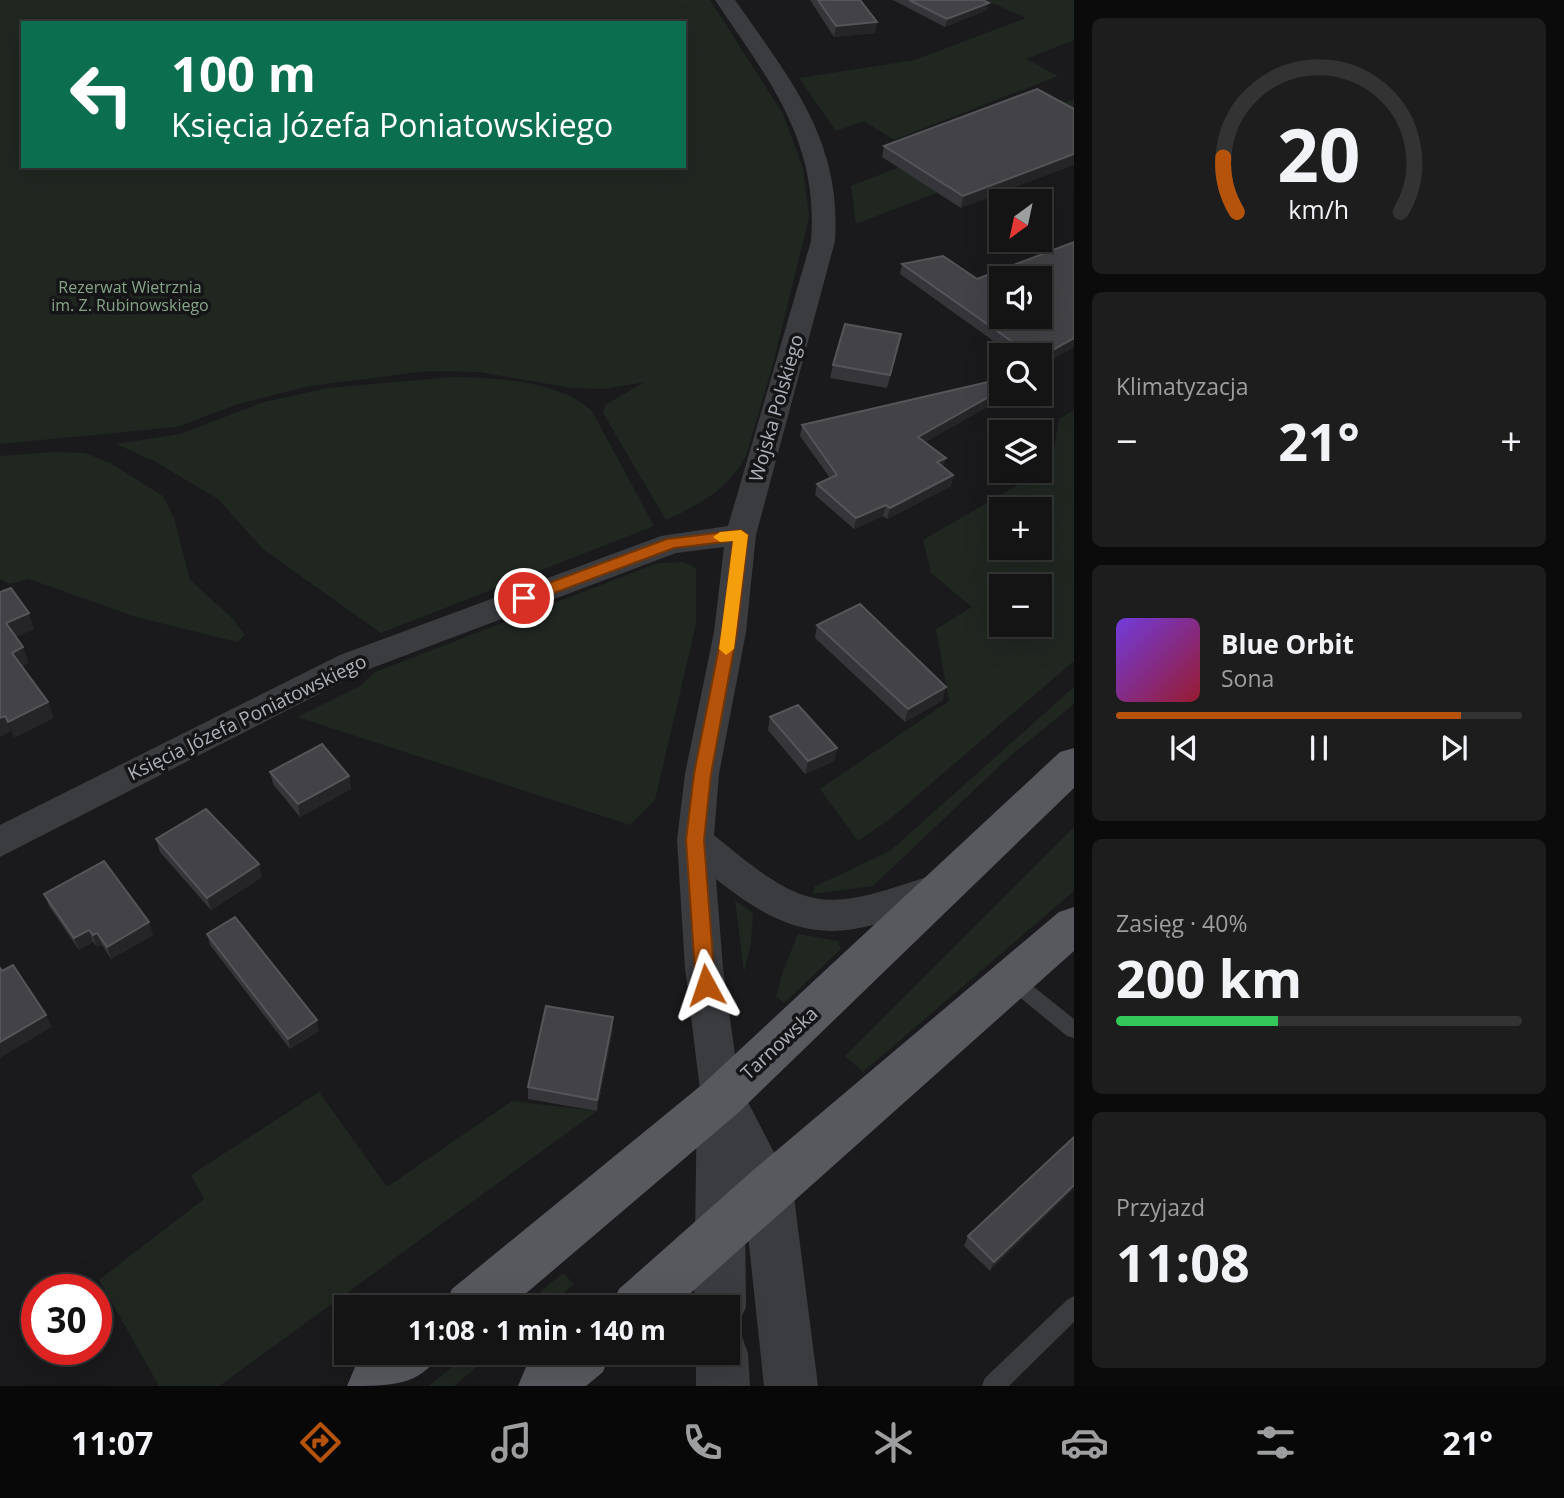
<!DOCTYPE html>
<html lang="pl">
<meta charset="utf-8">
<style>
:root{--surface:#141415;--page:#1d1d1e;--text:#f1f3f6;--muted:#9d9ea0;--line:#333334;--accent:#b45309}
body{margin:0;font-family:"Open Sans",sans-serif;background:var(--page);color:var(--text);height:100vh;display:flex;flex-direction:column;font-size:26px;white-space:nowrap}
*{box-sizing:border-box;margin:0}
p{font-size:23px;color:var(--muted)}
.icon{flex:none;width:38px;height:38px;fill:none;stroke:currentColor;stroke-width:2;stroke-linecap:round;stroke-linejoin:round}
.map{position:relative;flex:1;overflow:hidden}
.details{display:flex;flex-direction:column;gap:18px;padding:18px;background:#0b0b0c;width:490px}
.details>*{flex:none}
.guide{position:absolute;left:21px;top:21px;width:665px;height:147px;border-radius:0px;box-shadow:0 7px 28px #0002,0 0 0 2px var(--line);background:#0b6e4f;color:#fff;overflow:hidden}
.needle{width:46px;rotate:213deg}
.buttons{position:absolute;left:989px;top:189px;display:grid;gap:14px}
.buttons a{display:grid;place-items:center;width:63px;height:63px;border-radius:0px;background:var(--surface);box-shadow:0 7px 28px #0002,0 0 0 2px var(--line);font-size:35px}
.speed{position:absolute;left:21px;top:1274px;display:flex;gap:14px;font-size:35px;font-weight:700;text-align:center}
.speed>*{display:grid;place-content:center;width:91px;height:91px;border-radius:50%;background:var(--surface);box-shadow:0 7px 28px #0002,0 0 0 2px var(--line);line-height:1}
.speed .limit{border:10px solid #d22;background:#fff;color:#111}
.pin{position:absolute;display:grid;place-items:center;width:60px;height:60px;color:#fff;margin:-30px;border:4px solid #fff;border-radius:50%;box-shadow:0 2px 7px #0007}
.me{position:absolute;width:77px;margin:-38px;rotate:355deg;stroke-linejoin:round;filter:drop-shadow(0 0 5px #0008)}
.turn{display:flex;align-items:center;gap:24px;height:147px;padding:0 35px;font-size:32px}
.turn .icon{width:91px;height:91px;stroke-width:2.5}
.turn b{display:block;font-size:49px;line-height:60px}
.big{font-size:52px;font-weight:700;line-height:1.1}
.details .card{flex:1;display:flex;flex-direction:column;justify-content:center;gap:10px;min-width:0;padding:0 24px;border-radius:10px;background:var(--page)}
.details .dial{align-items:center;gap:0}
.dial svg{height:182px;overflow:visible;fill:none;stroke:var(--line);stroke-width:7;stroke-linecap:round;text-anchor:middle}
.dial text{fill:var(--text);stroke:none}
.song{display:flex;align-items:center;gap:21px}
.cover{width:84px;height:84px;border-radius:10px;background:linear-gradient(135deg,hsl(260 70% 55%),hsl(350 70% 35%))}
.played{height:7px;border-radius:4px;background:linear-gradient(90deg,var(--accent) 85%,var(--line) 85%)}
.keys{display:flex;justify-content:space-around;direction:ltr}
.heat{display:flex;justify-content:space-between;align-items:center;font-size:38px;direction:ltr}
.charge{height:10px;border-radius:5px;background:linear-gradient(90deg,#34c759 40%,var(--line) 0)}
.trip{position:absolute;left:334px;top:1295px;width:406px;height:70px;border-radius:0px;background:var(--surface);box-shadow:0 7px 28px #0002,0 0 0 2px var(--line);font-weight:700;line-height:70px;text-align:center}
.menu{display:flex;height:112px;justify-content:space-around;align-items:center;background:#080808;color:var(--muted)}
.menu .icon{width:49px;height:49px}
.menu .active{color:var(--accent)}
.menu b{font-size:32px;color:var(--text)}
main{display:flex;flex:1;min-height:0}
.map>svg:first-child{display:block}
.green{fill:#202721;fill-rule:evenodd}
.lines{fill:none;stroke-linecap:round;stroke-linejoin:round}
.service{fill:#3b3c40;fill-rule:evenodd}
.minor{fill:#3b3c40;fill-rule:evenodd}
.tertiary{fill:#3b3c40;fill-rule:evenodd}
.primary{fill:#57595f;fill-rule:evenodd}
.wall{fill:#36363a}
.shaded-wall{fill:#252528}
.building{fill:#434347;stroke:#535559;stroke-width:2;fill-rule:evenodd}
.route{fill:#b45309;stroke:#753606;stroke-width:2}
.slow{fill:#f59e0b}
.labels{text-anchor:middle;stroke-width:7;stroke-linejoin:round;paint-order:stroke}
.far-park-label{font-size:16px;fill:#86a487;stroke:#151517}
.street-label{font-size:19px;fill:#adb1ba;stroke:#151517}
</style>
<main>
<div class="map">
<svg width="1074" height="1386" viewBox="0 0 1074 1386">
<rect width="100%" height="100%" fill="#1a1a1c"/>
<path class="green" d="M0,0H710L783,114L803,168L809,217L774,360L746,456C728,489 700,505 666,520L603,413L605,405L645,382L604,389L572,388L478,372L428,371L309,386L235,405L177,427L0,444ZM23,23H684V166H23Z
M986,0H1074V40L1026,59L1058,76L894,140L864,121L836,131L799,78L915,60L1026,18Z
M1074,99V140L856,224L851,186Z
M452,377C496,378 559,380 592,411L654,526L381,633L263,549L218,499L154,461L116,444L180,434L264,402L328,388Z
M1074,410V661L890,819L858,841L820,789L949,701L936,629L972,607L931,573L923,540L1051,466L1059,419ZM1001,509H1040V548H1001ZM1001,586H1040V625H1001Z
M54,452L85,453L112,464L163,496L174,518L190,580L232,618L245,635L237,642L136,617L29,579L10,584L0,579V456Z
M683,562L696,568V624L655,800L630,825L297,717L360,686L375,672L658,563Z
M1074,687V704L1010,756L873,886L813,894L814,887L890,851Z
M1074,827V891L863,1072L845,1056Z
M735,900L753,913L751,944L744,972Z
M798,934L838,941L841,949L784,1003L776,996L783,971Z
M319,1092L387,1187L512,1101L597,1111L219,1386H159L99,1280L204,1199L191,1175Z
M563,1273L574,1284L547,1307H522Z
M469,1353H493L454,1386H429Z"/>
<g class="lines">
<path class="service" d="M1013,973L1019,975L1074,1019V1038L1067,1036L1007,987L1004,981L1007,975Z
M1074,1296V1322L1009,1386H982L985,1378L1067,1300Z"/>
<path class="minor" d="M715,0H735C790,79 842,140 835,241L756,535L746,632L719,774L714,835C811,916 824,912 941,872L954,876L959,887L954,898C851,935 810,955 716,879L723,968L741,1098L735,1111L721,1117L707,1111L701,1098L685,968L677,840L685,774L714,632L724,547L676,553L364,671L0,857V825L340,655L661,536L728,526L811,241C819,140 768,79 715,0Z"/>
<path class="tertiary" d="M721,1076L738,1083L793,1189L818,1386H764L745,1207L746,1307L738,1325L729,1329L741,1334L748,1353L750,1386H696V1353H728V1307H694L697,1098L704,1083Z"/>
<path class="primary" d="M1074,748V788L738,1113L510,1307H444L452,1289L704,1083L1060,752Z
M1074,907V951L675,1307H611L619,1289L751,1172L1059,912Z
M373,1353H440C421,1386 390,1386 347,1386L355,1367Z
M543,1353H610L603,1372L586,1386H518L526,1367Z"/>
</g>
<path class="wall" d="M810,0H860L875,33L834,37Z
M893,0H983L987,10L945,27Z
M1074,109L961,208L882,157L884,146Z
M1074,242V347L1040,366V355H1013L900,274L902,264L977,279Z
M898,347L887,388L830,378L833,365Z
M1001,394H1007V396L925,442L944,467L953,475L951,486L887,519L883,516L854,529L815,495L817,484L830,478L800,436L802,425Z
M817,625L943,700L905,722L815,638Z
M770,717L837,748L834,761L805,774L768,730Z
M270,772L349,776L351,789L300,817L273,784Z
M156,839L262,877L211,910L160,852Z
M44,894L153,935L111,959L102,945L97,947L93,942L79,950L49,906Z
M207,934L319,1031L290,1049L210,945Z
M613,1029L597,1111L528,1099V1087Z
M1074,1137L990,1271L964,1246L968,1236Z"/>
<path class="shaded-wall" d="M989,3L987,10L945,27L947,19Z
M877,22L875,33L834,37L836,26Z
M1074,154V165L961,208L963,196Z
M1074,338V347L1040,366V357Z
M1001,390V394H1007V396L915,448L918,437Z
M946,458L943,469L937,462Z
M953,475L951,486L887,519L890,508Z
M886,505L883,516L854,529L856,518Z
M29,613L34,629L12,639L6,623Z
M23,647L29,663L17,669L12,653Z
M946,687L943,700L905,722L908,709Z
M48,702L54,718L14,738L8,722Z
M5,716L11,731L0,737V718Z
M837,748L834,761L805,774L808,761Z
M349,776L351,789L300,817L298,804Z
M259,864L262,877L211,910L207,898Z
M149,922L153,935L111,959L107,947Z
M89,930L93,942L79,950L74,938Z
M97,933L102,945L97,947L93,935Z
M46,1015L52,1027L0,1058V1042Z
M613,1017V1029L597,1111V1100Z
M317,1020L319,1031L290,1049L288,1039Z
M1074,1185V1189L990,1271L994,1262Z"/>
<path class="building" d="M818,0H860L877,22L836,26Z
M909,0H983L989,3L947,19Z
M1037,89L1074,109V154L963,196L884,146Z
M1074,242V338L1040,357V355H1031L902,264L943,256L977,279ZM1001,278H1040V317H1001Z
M845,324L901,334L890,375L833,365Z
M1001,379V390L918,437L946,458L937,462L953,475L890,508L886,505L856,518L817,484L837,475L802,425Z
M11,588L29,613L6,623L23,647L12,653L48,702L8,722L5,716L0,718V592Z
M860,604L946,687L908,709L817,625Z
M798,705L837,748L808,761L770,717Z
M322,744L349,776L298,804L270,772Z
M206,809L259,864L207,898L156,839Z
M104,861L149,922L107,947L97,933L93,935L89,930L74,938L44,894Z
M235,917L317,1020L288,1039L207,934Z
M13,965L46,1015L0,1042V968L2,971Z
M546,1006L613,1017L597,1100L528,1087Z
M1074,1137V1185L994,1262L968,1236Z"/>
<path class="route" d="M741,530L748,535L737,632L711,774L704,840L715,985L712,991H699L696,985L686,840L694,774L722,632L733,541L674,548L530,602L524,603L517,598L519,594L667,539Z"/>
<path class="slow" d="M741,530L748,535L734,649L726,655L719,649L733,541L720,542L713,537L720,532Z"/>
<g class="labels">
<g class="far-park-label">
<text x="130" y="293">Rezerwat Wietrznia<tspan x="130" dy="18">im. Z. Rubinowskiego</tspan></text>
</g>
<g class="street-label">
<text transform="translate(776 408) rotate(-74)" y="7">Wojska Polskiego</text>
<text transform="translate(247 717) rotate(-26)" y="7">Księcia Józefa Poniatowskiego</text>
<text transform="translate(779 1043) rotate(-43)" y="7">Tarnowska</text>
</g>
</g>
</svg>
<div class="buttons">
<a><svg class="needle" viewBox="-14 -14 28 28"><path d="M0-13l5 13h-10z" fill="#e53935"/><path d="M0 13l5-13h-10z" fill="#9d9ea0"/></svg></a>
<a><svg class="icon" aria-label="sound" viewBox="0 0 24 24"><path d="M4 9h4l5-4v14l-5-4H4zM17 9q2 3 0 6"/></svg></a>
<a><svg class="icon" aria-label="search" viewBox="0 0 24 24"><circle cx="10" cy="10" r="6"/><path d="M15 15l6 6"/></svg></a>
<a><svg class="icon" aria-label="layers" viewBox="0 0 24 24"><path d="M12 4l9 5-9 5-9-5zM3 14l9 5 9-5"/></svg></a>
<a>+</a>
<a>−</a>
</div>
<div class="speed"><div class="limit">30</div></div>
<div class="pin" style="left:524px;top:598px;background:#d93025"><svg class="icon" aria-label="arrive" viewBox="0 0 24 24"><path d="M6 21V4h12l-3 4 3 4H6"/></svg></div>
<svg class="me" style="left:706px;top:985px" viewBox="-20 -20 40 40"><path d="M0-17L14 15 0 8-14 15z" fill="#b45309" stroke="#fff" stroke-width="4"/></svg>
<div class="trip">11:08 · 1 min · 140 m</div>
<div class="guide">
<div class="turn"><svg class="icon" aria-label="left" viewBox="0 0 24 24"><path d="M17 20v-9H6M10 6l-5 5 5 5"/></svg><div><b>100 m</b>Księcia Józefa Poniatowskiego</div></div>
</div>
</div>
<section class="details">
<div class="card dial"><svg viewBox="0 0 100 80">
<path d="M14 69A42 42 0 1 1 86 69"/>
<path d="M14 69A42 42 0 0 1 8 45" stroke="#b45309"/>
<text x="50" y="56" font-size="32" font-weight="700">20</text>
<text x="50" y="72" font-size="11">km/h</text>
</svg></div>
<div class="card"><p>Klimatyzacja</p>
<div class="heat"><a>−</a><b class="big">21°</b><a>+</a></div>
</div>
<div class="card">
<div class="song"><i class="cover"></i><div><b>Blue Orbit</b><p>Sona</p></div></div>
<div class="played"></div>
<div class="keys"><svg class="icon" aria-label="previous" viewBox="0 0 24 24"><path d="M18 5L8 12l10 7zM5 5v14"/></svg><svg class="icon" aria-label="pause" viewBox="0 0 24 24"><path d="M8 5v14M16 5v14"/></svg><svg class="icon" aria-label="next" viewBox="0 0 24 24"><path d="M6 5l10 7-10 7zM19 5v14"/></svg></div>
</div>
<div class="card"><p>Zasięg · 40%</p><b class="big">200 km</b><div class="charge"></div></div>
<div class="card"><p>Przyjazd</p><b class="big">11:08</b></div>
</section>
</main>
<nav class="menu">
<b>11:07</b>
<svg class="icon active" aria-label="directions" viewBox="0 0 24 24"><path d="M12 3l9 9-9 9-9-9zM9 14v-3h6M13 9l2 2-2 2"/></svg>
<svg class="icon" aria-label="music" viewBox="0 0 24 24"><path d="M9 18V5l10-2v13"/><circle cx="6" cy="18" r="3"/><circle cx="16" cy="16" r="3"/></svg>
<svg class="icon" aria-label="phone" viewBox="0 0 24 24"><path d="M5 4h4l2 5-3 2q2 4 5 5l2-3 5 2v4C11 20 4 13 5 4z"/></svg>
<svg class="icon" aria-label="climate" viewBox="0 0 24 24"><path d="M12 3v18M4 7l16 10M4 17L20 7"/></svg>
<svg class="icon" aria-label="car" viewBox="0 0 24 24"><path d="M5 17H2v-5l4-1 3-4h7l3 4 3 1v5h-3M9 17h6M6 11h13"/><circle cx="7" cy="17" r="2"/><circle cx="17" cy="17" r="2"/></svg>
<svg class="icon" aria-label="filters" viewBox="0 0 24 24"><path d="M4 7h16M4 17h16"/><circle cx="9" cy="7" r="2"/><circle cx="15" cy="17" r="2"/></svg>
<b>21°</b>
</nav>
